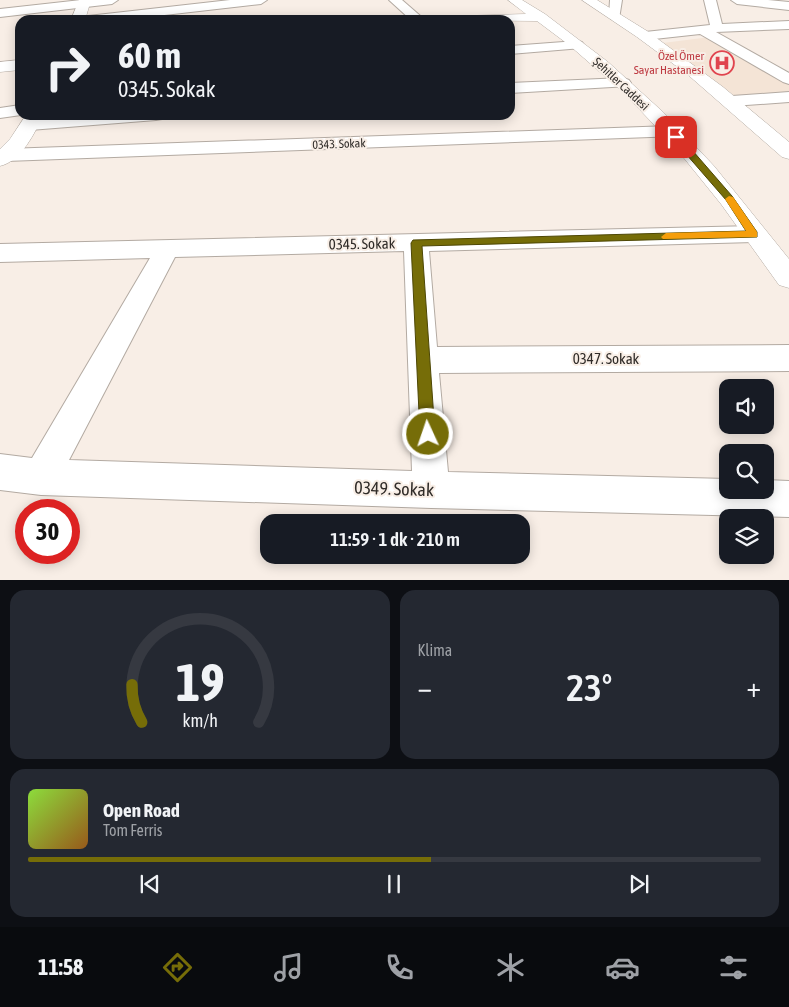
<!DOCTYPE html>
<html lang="tr">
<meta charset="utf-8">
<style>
:root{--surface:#171b24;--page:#242831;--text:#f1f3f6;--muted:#9ea1a6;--line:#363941;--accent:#766d08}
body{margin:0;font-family:"Asap Condensed",sans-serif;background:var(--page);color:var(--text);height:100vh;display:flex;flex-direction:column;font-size:19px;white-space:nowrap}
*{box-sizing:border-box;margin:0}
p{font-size:16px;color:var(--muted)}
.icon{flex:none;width:28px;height:28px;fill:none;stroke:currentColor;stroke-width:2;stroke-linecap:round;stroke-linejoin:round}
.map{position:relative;height:580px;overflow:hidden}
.sheet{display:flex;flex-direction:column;gap:10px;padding:10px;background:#0d0f14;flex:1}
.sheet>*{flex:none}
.hud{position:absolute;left:15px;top:15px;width:500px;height:105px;border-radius:15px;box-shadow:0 2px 12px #0003;background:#171b24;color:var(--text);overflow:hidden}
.tools{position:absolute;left:719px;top:379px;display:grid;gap:10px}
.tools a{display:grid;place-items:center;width:55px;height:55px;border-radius:10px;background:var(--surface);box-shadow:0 2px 12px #0003;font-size:25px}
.speed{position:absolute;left:15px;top:499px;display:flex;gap:10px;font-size:25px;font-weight:700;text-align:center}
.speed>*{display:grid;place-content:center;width:65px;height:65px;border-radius:50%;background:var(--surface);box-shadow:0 2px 12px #0003;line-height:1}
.speed .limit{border:8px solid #d22;background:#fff;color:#111}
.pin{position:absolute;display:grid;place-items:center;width:42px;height:42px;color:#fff;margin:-21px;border-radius:10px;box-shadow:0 2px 8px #0006}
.me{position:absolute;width:55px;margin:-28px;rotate:357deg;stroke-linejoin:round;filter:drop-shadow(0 0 4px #0008)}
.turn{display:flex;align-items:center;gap:18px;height:105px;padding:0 20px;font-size:22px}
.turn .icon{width:65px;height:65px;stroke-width:2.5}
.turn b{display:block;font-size:35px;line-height:42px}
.big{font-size:38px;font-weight:600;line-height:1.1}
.sheet .widget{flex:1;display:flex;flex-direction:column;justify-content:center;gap:8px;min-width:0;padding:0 18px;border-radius:15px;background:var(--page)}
.sheet .dial{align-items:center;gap:0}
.dial svg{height:130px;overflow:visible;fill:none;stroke:var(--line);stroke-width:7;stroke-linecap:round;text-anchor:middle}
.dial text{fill:var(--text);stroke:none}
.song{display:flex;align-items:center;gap:15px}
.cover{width:60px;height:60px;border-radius:8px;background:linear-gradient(135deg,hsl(90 70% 55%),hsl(30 70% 35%))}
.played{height:5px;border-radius:2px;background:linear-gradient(90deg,var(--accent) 55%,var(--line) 55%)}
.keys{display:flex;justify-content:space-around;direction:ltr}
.heat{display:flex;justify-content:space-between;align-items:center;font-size:28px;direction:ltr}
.sheet .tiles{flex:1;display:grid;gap:10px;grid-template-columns:1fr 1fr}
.widget:last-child{grid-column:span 2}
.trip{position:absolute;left:260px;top:514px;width:270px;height:50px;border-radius:15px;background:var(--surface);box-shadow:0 2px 12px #0003;font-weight:600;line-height:50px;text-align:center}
.tabs{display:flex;height:80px;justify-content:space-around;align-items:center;background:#090b0e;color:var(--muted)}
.tabs .icon{width:35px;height:35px}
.tabs .active{color:var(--accent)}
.tabs b{font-size:22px;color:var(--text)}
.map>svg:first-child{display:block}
.built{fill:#f4e4d6}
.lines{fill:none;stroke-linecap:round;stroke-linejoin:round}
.minor-casing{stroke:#b3aaa2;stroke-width:2}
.tertiary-casing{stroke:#b3aaa2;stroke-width:1}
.minor{fill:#fff;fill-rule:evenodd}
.tertiary{fill:#fff;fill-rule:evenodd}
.route{fill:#766d08;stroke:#4d4705}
.slow{fill:#f59e0b}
.labels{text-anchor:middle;stroke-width:4;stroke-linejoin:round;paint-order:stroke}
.far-health-label{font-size:12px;fill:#be3a42;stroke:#f8eee6;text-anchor:end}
.far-street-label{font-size:12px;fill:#302c29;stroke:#f8eee6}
.street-label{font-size:15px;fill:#302c29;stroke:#f8eee6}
.near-street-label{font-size:18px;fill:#302c29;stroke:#f8eee6}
</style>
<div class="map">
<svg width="789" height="580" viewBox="0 0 789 580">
<rect width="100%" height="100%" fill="#f8eee6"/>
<path class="built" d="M710,37L789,83V93L735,96L663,43Z"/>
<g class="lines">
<g class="minor-casing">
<path id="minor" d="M81,0H118L112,4L0,17V9Z
M230,0H267L261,4L121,20H82L88,16Z
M389,0H402L425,20H411Z
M610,0H622L619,19H611L609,16Z
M704,0H716L722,24L789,21V29L716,32L789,73V84L783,82L700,34L645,40L638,36L645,32L710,25Z
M731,0H768L789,2V10L737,4Z
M577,41L582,42L584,45L582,48L510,54V46Z
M623,78L629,80L631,83L629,86L510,93V83Z
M789,92V102L732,106L726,105L724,101L726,97L732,96Z
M20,105L21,115L0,118V108Z
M89,115H165L162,119L156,120L30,130L24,129L21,125L24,121L30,120Z
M671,126L678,128L680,132L678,136L6,161L0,159V151L6,149Z
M754,226L762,228L766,234L762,240L754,242L429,251L437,347L789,345V371L439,373L448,472L728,479V490H765V480L789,481V517L431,508L41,495L0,490V454L32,458L150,258L0,262V244ZM404,251L412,471L69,460L175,257Z"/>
</g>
<g class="tertiary-casing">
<path id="tertiary" d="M79,0H91L85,20H71Z
M508,0H522L545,14L608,62L663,112L714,166L789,259V288L779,285L721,204L675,147L624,93L569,45L537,21L454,20L461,16L526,14Z
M582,0H597L647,31L723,87L789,142V159L782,157L687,74L637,37Z
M20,60V70L0,72V62Z
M26,115H44C34,133 22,161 0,166V149L10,139Z"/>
</g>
<use href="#minor" class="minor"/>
<use href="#tertiary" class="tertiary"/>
</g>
<path class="route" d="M673,135H679L732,196L757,232V237L422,246L435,434L433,440L428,442L422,440L420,434L411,243L413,240L746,231L726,200L673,139Z"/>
<path class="slow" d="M729,196L733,197L757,232V237L663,239L661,237L666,233L746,231L725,199Z"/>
<defs>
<g id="hospital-ring" transform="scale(1.25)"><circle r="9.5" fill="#f8eee6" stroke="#e0444e" stroke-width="1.5"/><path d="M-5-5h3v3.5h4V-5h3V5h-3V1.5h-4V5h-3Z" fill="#e0444e"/></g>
</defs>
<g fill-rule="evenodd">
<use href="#hospital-ring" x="722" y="63"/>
</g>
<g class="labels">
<g class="far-health-label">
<text x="704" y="60">Özel Ömer<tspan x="704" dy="14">Sayar Hastanesi</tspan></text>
</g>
<g class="far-street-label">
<text transform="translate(621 84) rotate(43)" y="4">Şehitler Caddesi</text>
<text transform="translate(339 144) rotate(-2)" y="4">0343. Sokak</text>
</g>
<g class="street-label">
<text transform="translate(362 244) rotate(-1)" y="5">0345. Sokak</text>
<text x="606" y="364">0347. Sokak</text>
</g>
<g class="near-street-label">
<text transform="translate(394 489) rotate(2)" y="6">0349. Sokak</text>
</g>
</g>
</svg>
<div class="tools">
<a><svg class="icon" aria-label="sound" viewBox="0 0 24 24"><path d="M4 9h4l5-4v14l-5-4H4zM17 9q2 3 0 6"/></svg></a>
<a><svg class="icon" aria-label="search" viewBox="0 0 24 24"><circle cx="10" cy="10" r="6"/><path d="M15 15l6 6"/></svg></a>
<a><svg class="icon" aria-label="layers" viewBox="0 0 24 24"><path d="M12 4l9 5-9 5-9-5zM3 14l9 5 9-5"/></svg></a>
</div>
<div class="speed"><div class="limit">30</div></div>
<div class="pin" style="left:676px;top:137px;background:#d93025"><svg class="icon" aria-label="arrive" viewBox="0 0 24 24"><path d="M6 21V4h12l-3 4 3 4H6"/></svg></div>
<svg class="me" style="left:428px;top:434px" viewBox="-20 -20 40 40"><circle r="17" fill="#766d08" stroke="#fff" stroke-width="3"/><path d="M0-11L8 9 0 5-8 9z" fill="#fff"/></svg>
<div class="trip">11:59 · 1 dk · 210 m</div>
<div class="hud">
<div class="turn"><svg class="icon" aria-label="right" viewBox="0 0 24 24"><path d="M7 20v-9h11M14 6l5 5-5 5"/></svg><div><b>60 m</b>0345. Sokak</div></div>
</div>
</div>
<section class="sheet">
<div class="tiles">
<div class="widget dial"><svg viewBox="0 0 100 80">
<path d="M14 69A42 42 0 1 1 86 69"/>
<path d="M14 69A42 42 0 0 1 8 46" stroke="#766d08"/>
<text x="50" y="56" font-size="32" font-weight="700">19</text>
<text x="50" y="72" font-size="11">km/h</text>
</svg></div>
<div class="widget"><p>Klima</p>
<div class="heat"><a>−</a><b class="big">23°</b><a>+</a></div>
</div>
<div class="widget">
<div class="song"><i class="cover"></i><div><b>Open Road</b><p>Tom Ferris</p></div></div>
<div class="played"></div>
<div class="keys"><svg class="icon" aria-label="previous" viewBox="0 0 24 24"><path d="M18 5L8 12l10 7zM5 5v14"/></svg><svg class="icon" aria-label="pause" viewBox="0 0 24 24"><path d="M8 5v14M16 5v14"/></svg><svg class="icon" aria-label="next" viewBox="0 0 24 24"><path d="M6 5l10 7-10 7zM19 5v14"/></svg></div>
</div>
</div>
</section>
<nav class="tabs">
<b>11:58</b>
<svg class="icon active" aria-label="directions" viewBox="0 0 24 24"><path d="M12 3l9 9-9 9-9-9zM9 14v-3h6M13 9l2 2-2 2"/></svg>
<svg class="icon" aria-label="music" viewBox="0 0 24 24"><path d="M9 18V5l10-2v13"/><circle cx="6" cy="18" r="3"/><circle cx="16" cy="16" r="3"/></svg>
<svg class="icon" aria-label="phone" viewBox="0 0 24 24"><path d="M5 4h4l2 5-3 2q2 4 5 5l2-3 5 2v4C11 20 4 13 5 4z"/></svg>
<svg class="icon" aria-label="climate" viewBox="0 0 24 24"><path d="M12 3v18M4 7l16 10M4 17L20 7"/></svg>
<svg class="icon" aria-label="car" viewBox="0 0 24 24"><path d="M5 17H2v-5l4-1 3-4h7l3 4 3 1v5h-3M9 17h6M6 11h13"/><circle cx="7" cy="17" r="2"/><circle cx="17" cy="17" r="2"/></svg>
<svg class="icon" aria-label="filters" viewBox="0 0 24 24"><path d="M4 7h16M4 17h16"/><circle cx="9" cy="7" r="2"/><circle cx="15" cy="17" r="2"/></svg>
</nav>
